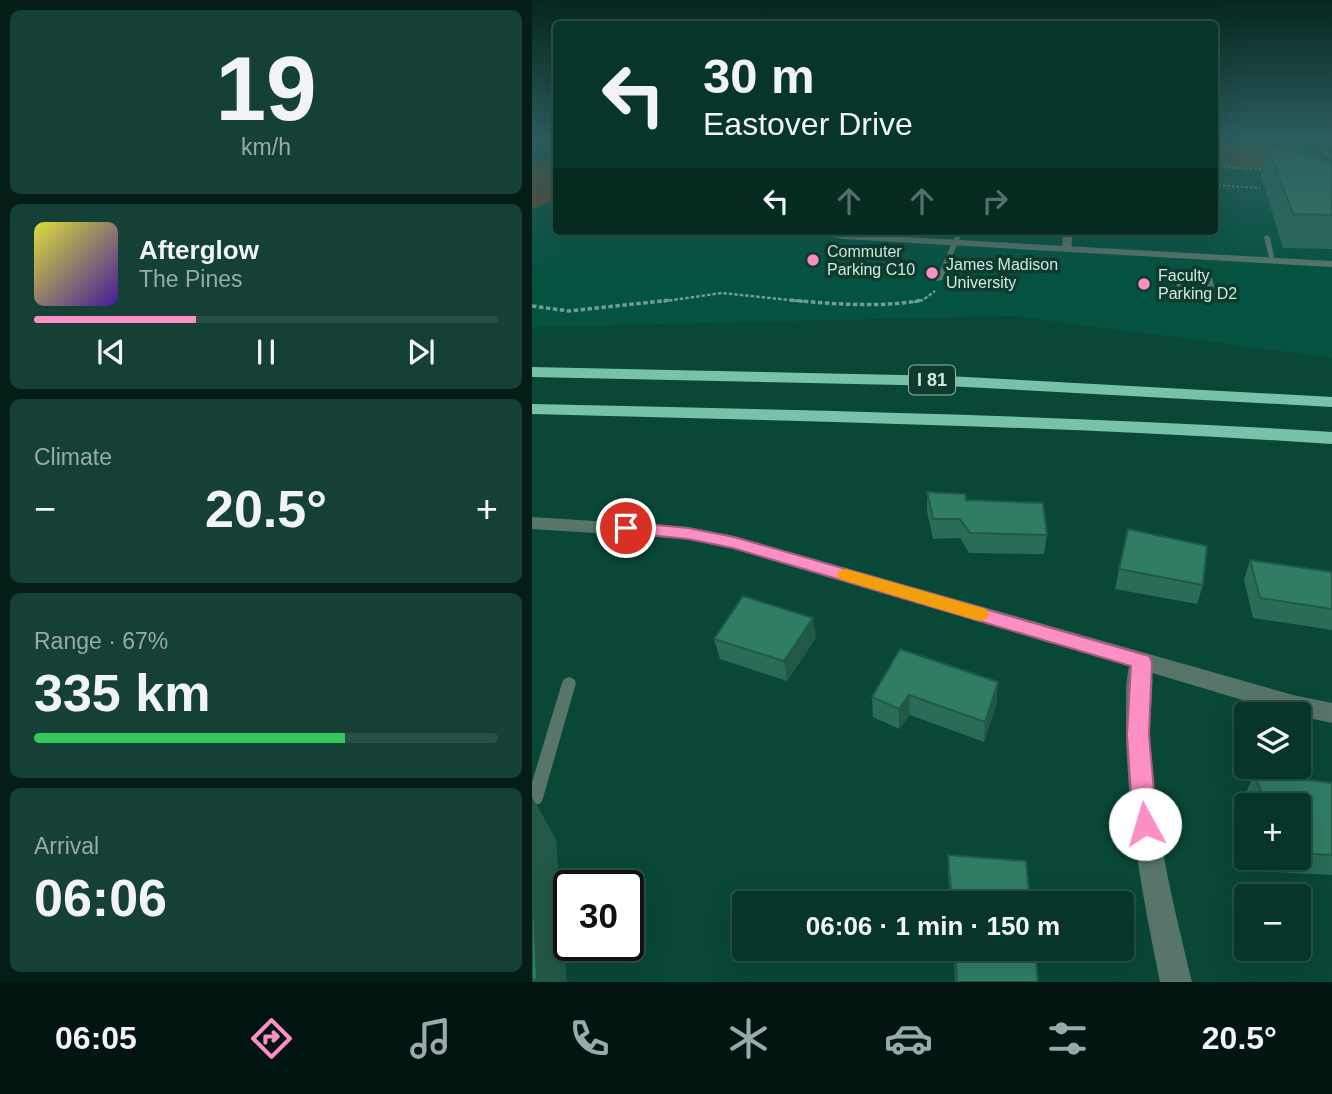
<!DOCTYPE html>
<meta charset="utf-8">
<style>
:root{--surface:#073529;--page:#154035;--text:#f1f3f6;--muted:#98aba8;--line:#285046;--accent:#fc8fc3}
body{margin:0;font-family:Helvetica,sans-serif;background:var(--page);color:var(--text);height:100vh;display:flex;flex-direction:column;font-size:26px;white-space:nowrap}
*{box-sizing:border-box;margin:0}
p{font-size:23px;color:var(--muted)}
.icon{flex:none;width:38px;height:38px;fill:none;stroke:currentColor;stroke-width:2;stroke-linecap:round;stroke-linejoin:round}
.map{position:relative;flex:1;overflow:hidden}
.panel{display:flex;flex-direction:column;gap:10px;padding:10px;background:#041d17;width:532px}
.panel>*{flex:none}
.guide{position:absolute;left:21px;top:21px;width:665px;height:214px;border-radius:7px;box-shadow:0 7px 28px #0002,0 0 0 2px var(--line);background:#073529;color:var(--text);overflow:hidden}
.controls{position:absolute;left:702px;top:702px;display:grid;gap:14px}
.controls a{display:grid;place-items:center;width:77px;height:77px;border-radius:7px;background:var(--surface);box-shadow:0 7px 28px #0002,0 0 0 2px var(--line);font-size:35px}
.speed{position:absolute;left:21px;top:870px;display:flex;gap:14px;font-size:35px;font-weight:700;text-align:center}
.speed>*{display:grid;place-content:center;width:91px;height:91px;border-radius:50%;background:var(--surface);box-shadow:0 7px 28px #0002,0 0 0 2px var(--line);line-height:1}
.speed .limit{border:4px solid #111;border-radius:10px;background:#fff;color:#111}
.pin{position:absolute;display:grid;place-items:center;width:60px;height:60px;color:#fff;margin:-30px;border:4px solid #fff;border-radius:50%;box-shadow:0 2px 7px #0007}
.me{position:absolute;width:77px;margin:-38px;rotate:354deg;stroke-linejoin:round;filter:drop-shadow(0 0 5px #0008)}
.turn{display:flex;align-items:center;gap:24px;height:147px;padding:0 35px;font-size:32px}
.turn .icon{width:91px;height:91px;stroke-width:2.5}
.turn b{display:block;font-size:49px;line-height:60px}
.lanes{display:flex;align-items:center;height:66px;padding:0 35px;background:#0003;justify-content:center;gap:35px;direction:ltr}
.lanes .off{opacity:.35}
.big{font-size:52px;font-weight:700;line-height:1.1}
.panel .card{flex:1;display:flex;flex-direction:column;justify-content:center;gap:10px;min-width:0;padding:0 24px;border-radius:10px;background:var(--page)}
.panel .dial{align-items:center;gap:0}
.dial b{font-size:91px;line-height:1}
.song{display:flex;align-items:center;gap:21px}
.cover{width:84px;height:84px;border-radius:10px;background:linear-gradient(135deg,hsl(60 70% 55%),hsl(260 70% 35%))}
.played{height:7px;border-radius:4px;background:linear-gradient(90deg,var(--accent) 35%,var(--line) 35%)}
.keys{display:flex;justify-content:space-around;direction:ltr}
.heat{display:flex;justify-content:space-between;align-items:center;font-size:38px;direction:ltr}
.charge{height:10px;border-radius:5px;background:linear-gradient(90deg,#34c759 67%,var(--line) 0)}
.trip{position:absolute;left:200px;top:891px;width:402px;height:70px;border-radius:7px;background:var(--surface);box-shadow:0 7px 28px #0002,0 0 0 2px var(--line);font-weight:700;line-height:70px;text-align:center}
.tabs{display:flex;height:112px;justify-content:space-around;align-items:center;background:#031510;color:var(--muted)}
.tabs .icon{width:49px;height:49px}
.tabs .on{color:var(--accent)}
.tabs b{font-size:32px;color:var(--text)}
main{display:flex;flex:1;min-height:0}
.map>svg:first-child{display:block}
.built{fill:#045240}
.green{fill:#6e4227}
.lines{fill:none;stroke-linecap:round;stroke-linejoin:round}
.path-far2{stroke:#729e91;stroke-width:2;stroke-dasharray:2.5 2;stroke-linecap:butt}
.path-far1{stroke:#729e91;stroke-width:2.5;stroke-dasharray:3.5 2;stroke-linecap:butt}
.path{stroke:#729e91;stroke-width:3.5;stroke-dasharray:4.5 2.5;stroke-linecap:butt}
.service{fill:#58756a;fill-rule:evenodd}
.minor{fill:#58756a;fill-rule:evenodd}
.tertiary{fill:#58756a;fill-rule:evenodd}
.motorway{fill:#77c2a9;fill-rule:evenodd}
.wall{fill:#296c58}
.shaded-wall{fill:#225847}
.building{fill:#307d66;stroke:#225847;stroke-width:2}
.route{fill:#fc8fc3;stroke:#a45d7f;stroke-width:2}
.slow{fill:#f59e0b}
.poi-dot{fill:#fc8fc3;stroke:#0f3a2e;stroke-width:2.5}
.labels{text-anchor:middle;stroke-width:7;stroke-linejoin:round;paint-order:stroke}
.far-poi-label{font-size:16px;fill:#ceeadf;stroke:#0f3a2e;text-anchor:start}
.shield{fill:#0f3a2e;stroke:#95b5aa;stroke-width:2}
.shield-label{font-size:18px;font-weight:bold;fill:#ceeadf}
</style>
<main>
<section class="panel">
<div class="card dial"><b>19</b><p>km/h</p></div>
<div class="card">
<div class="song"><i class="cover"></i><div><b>Afterglow</b><p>The Pines</p></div></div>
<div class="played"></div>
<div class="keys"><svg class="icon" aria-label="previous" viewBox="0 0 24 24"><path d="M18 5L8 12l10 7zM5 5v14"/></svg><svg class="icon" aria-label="pause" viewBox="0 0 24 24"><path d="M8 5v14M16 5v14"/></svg><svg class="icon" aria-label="next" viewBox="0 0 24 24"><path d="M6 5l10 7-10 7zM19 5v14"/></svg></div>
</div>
<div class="card"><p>Climate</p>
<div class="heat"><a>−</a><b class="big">20.5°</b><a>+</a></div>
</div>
<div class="card"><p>Range · 67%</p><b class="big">335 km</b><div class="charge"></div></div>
<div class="card"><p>Arrival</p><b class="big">06:06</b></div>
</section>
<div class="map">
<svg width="800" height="982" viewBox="0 0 800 982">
<rect width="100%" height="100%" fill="#094737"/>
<path class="built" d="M0,140H24V231H682L683,140H800V358L481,316L0,327Z"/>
<path class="green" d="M683,140C705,140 758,133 768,155L738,167L683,166Z
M18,158L24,159V199L0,209V164Z"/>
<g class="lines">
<path class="path-far2" d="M752,140L770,149L771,158
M682,167L736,169
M682,185L728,188"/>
<path class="path-far1" d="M126,302L190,293L276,302
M382,302L391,300L403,291"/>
<path class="path" d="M258,300C302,304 348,308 391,300
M0,306L37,311L139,300"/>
<path class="service" d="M6,140H16L0,144V142Z
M800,142V145L794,150L800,157V161L789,150Z
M425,231H431L410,280L405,281L404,280Z
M735,235L738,237L743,262L738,261L732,237Z
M646,275L649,277L655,296L654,298L647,296L643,277Z
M677,276L680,278L685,298L681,300L677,298L674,278Z
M37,677L42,679L44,683L11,798L9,803L0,806V782L30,683L32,679Z"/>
<path class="minor" d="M531,231H541L539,250L530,248Z
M609,653L617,656C624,670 618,712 618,730C619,815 640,899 660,982H628C610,893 593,805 594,714C594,697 593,671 601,656Z"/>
<path class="tertiary" d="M267,231L800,261V267L311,239Z
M0,517L156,527L202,536L761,695L800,703V723L758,714L201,548L156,539L0,529Z"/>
<path class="motorway" d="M0,367L415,376L800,397V407L415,386L0,377Z
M0,404C267,410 534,415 800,432V444C534,426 267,421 0,414Z"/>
</g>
<path class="wall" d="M736,147L791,161L800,168V249L751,248L729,176Z
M395,492L434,500L515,535L512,554L437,553L428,538L401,539L395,511Z
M718,560L800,572V630L721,618L712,580Z
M587,569L671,585L665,604L583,589Z
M284,638L255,681L188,659L182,639Z
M368,649L465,702L452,742L378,715L367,729L341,717L340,697Z
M722,773L800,783V875L742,872L737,858H766V805H718L714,793Z
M416,855L498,903H418L416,874Z
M421,948H503L506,982H423Z"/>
<path class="shaded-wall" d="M281,618L284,638L255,681L252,661Z
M466,682L465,702L452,742L453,722Z
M377,695L378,715L367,729V709Z
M0,797L24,839L35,982H0Z"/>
<path class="building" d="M736,147L762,149L766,154L787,155L791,161H796L800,168V215L761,214Z
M395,492L433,494L434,500L511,503L515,535L438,533L428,519H401Z
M596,529L675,546L671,585L587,569Z
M718,560L800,572V609L728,598Z
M211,596L281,618L252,661L182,639Z
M368,649L466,682L453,722L377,695L367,709L340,697Z
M722,773L800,783V855L766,853V805H734Z
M416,855L494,861L498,903H420Z
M0,869L5,979L0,981Z
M423,948H503L506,982H425Z"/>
<linearGradient id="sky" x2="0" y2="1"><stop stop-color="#05271e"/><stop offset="0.5" stop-color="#2c5e5e"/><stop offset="1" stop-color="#2c5e5e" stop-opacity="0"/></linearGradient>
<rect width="800" height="278" fill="url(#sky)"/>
<path class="route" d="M94,522L156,528L202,537L617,656L620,662L617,735L625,824L622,832L613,835L604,832L601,824L595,735L599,666L201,548L156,539L88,532L86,528Z"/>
<path class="slow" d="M314,569L454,609L457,614L454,619L447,621L307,579L305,575L307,571Z"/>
<g class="poi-dot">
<circle cx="281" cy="260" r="7"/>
<circle cx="400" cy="273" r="7"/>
<circle cx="612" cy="284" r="7"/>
</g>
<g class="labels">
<g class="far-poi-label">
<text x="295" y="257">Commuter<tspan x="295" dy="18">Parking C10</tspan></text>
<text x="414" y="270">James Madison<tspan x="414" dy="18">University</tspan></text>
<text x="626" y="281">Faculty<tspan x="626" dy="18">Parking D2</tspan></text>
</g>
<rect class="shield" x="377" y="365.5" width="46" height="29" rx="5"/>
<g class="shield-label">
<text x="400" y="386">I 81</text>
</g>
</g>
</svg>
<div class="controls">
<a><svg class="icon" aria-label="layers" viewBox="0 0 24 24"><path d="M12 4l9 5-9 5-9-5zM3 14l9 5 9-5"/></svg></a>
<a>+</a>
<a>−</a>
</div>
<div class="speed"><div class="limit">30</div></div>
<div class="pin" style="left:94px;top:528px;background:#d93025"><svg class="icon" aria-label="arrive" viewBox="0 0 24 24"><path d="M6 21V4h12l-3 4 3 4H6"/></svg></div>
<svg class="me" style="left:613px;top:824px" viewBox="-20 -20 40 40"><circle r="19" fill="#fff"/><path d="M0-13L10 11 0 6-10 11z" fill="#fc8fc3"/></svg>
<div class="trip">06:06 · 1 min · 150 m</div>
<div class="guide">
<div class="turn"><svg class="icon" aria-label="left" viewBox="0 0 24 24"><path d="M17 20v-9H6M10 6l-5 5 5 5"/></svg><div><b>30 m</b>Eastover Drive</div></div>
<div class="lanes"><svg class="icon" aria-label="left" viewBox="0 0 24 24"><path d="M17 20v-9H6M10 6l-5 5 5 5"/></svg><svg class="icon off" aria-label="ahead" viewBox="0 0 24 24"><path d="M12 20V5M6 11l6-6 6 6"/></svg><svg class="icon off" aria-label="ahead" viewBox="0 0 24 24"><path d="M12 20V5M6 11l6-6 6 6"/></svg><svg class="icon off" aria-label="right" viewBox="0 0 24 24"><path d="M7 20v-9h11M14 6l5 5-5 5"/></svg></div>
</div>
</div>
</main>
<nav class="tabs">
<b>06:05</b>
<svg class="icon on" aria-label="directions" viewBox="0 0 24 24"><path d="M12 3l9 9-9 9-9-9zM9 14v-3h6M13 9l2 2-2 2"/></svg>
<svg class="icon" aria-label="music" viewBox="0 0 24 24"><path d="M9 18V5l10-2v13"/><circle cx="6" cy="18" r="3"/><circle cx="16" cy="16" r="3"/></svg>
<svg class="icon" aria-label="phone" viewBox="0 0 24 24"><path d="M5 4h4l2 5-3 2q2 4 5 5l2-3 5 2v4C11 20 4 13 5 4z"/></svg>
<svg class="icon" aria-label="climate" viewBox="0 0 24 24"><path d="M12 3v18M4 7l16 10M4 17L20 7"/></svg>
<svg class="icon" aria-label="car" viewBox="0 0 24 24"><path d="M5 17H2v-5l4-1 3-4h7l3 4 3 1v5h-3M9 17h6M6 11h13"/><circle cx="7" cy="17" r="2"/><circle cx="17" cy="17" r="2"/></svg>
<svg class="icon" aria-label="filters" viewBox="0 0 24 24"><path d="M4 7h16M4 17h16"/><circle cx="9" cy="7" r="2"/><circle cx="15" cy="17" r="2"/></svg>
<b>20.5°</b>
</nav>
